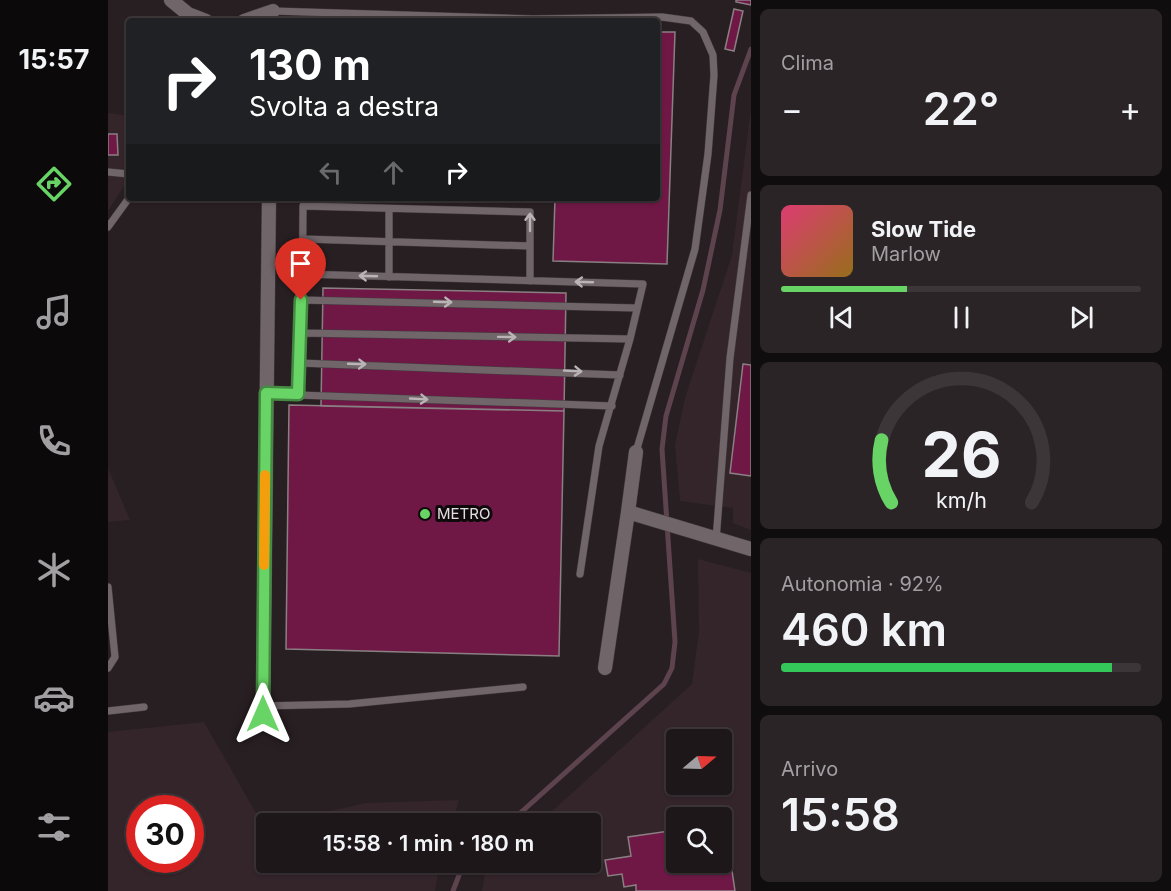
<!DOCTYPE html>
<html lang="it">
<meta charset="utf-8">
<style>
:root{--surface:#1e171a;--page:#2b2427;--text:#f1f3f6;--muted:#a19fa2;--line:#3c3639;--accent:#68d465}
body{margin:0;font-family:Inter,sans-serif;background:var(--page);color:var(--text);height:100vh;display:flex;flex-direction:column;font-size:22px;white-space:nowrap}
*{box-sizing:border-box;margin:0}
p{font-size:20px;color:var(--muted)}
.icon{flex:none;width:33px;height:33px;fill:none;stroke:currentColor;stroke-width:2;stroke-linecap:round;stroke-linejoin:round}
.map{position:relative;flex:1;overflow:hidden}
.panel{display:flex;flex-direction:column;gap:9px;padding:9px;background:#100d0e;width:420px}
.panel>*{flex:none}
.banner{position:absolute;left:18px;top:18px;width:534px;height:183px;border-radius:6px;box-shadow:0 2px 4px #0004,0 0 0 2px var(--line);background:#202124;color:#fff;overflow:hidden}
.needle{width:39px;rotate:71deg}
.buttons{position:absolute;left:558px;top:729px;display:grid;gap:12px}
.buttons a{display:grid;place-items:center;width:66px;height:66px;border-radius:6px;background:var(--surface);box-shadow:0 2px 4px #0004,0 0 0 2px var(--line);font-size:30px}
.speed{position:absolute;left:18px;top:795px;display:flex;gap:12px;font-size:30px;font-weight:700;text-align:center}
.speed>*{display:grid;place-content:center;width:78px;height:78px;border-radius:50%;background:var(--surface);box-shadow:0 2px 4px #0004,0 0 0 2px var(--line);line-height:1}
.speed .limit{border:9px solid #d22;background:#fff;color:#111}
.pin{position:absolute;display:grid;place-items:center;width:51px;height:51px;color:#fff;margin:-62px -26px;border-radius:50% 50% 50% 0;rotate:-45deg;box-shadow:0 0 6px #0007}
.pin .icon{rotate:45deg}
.me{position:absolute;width:66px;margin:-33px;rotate:0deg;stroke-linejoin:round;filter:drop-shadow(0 0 4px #0008)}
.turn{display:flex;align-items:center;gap:21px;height:126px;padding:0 24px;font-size:27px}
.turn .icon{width:78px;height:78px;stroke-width:2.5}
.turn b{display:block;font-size:42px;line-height:51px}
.lanes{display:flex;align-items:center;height:57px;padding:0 24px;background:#0003;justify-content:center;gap:30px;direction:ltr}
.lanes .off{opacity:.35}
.big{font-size:45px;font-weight:600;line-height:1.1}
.panel .tile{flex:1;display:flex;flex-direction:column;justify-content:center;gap:9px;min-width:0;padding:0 21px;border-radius:9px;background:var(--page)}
.panel .dial{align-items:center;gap:0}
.dial svg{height:156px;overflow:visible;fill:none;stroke:var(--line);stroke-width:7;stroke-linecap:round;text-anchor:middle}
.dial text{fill:var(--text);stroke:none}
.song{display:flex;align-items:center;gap:18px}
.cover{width:72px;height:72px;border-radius:9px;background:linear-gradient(135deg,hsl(340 70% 55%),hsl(40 70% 35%))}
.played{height:6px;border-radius:3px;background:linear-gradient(90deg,var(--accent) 35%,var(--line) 35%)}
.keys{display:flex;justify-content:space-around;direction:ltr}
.heat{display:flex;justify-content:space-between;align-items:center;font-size:33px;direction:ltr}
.charge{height:9px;border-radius:4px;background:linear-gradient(90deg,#34c759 92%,var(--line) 0)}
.trip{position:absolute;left:148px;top:813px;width:345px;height:60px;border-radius:6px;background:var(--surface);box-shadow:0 2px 4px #0004,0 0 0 2px var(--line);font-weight:600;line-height:60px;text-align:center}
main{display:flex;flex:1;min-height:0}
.menu{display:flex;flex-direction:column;width:108px;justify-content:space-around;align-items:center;background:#0c090a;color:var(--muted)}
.menu .icon{width:42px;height:42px}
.menu .selected{color:var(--accent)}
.menu b{font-size:27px;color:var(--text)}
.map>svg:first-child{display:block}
.built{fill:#34252b;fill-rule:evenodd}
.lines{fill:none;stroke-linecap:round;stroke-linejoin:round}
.stream{stroke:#5d434e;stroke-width:5}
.building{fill:#6f1846;stroke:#8a7f83;stroke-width:1.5}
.service-casing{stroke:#433c3f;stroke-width:8}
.minor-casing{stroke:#433c3f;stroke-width:15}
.service{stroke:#706569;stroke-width:7}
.minor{stroke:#706569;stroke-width:14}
.oneway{stroke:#bbb4b6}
.route-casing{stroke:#448a42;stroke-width:15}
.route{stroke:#68d465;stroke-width:10}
.slow{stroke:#f59e0b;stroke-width:10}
.poi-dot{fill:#68d465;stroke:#0e0a0b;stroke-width:2}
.labels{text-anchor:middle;stroke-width:6;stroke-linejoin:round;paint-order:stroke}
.poi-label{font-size:15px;fill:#e4dee0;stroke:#0e0a0b;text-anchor:start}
</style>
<main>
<nav class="menu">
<b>15:57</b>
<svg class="icon selected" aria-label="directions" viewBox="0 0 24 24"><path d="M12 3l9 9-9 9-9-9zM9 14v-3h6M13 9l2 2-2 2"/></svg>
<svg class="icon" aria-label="music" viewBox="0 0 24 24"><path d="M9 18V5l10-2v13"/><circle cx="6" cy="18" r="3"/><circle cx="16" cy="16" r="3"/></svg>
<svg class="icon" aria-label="phone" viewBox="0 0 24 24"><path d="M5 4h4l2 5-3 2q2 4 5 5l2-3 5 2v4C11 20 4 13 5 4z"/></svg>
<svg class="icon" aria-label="climate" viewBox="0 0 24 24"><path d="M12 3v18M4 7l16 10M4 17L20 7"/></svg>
<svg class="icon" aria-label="car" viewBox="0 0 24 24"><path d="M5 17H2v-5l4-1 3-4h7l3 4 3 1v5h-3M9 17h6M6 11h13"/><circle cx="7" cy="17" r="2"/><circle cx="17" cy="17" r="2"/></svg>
<svg class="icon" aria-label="filters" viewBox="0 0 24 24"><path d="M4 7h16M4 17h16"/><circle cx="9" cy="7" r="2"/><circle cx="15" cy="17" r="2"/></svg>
</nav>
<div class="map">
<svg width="643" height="891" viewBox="0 0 643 891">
<rect width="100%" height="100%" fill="#281f22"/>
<path class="built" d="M643,109V530L625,523V508L572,501L567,445L577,398L624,255Z
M0,113L21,116V178L0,211Z
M0,468L22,520L0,522Z
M590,559L643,573V891H374L377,874L389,863L483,862V824L431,823L584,684L591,631ZM568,740H614V784H568ZM568,818H614V862H568Z
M96,722L156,827H159V862L332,863L327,891H0V732ZM32,808H82V860H32Z
M351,800L344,823H172L257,803Z"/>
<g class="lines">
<path class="stream" d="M400,824L556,684L564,668L567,642L554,449L558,416L595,290L612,210L626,95L643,49
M345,891L353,870L360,862"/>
</g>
<path class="building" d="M628,0H643V5L628,2Z
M626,9L635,11L626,51L617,49Z
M549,32H567L559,264L445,261L447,198H549Z
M0,134H9L10,155H0Z
M215,288L458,293L456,411L213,406Z
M635,364L643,365V476L622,473Z
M181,405L456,411L451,656L178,649Z
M614,823H617L627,891H528V885L516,887L514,874L500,876L497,860L523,856L520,837L568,830V862H614Z"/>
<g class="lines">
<g class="service-casing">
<path id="service" d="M165,11L425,19L554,17L583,21L595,32L605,55L606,75L600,154L587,249L528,452
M0,172L21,174
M0,227L21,198
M195,239L422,246
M194,274L535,284L522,339L491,446L472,574
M281,277V209
M193,300L529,308
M194,333L522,339
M191,363L512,375
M158,393L190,395L194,333L195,206L422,212V281
M190,395L504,406
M608,540L622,358L643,195
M0,587L7,657L0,668
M155,706L241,704L415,687
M0,711L36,707"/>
</g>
<g class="minor-casing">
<path id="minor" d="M63,0L80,14L98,21
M136,21L165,11
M528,452L520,512L643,549
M497,668L520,512
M155,714L161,198"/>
</g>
<use href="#service" class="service"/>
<use href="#minor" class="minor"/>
</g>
<defs><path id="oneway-shaft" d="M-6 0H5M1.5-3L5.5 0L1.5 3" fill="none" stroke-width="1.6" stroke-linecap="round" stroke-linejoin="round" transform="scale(1.5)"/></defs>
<g class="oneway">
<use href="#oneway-shaft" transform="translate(422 222) rotate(-90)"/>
<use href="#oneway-shaft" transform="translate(260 276) rotate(-178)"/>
<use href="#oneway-shaft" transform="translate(476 282) rotate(-178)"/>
<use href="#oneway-shaft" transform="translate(335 302) rotate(2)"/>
<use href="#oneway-shaft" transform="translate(399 337) rotate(1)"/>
<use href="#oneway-shaft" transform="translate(249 364) rotate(2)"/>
<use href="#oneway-shaft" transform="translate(465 371) rotate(3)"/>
<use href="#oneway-shaft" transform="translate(311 399) rotate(3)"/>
</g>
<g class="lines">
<g class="route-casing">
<path id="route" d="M155,714L158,393L190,394L193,300"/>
</g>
<use href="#route" class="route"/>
<path class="slow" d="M156,565L157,475"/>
</g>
<circle class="poi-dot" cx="317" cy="514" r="6"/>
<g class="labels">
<g class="poi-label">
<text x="329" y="519">METRO</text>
</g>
</g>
</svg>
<div class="buttons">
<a><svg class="needle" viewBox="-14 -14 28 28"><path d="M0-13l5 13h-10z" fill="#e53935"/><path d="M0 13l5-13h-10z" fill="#a19fa2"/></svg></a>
<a><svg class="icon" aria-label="search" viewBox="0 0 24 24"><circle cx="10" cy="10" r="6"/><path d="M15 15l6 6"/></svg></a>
</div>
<div class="speed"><div class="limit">30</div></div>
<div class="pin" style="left:193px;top:300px;background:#d93025"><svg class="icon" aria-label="arrive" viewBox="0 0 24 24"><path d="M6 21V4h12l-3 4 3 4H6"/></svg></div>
<svg class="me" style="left:155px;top:714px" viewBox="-20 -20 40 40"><path d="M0-17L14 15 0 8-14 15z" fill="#68d465" stroke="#fff" stroke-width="4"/></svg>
<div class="trip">15:58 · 1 min · 180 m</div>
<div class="banner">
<div class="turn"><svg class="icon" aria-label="right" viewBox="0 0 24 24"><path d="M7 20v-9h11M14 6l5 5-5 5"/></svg><div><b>130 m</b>Svolta a destra</div></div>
<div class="lanes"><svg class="icon off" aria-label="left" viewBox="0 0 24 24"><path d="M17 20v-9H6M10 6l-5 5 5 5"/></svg><svg class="icon off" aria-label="ahead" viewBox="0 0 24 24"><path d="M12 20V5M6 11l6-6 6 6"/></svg><svg class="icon" aria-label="right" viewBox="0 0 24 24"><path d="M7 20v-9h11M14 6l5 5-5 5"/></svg></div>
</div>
</div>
<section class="panel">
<div class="tile"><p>Clima</p>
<div class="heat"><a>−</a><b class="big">22°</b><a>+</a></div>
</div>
<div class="tile">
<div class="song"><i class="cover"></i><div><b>Slow Tide</b><p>Marlow</p></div></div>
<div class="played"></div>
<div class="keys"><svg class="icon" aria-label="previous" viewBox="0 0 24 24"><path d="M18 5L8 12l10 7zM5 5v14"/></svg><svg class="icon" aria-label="pause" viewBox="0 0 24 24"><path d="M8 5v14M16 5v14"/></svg><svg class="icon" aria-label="next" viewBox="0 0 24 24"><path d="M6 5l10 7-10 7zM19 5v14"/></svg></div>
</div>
<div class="tile dial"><svg viewBox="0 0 100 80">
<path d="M14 69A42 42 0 1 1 86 69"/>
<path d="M14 69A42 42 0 0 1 9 37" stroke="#68d465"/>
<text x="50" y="56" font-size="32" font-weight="700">26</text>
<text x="50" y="72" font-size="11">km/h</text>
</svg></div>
<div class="tile"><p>Autonomia · 92%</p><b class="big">460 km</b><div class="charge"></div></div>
<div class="tile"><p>Arrivo</p><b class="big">15:58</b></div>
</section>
</main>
